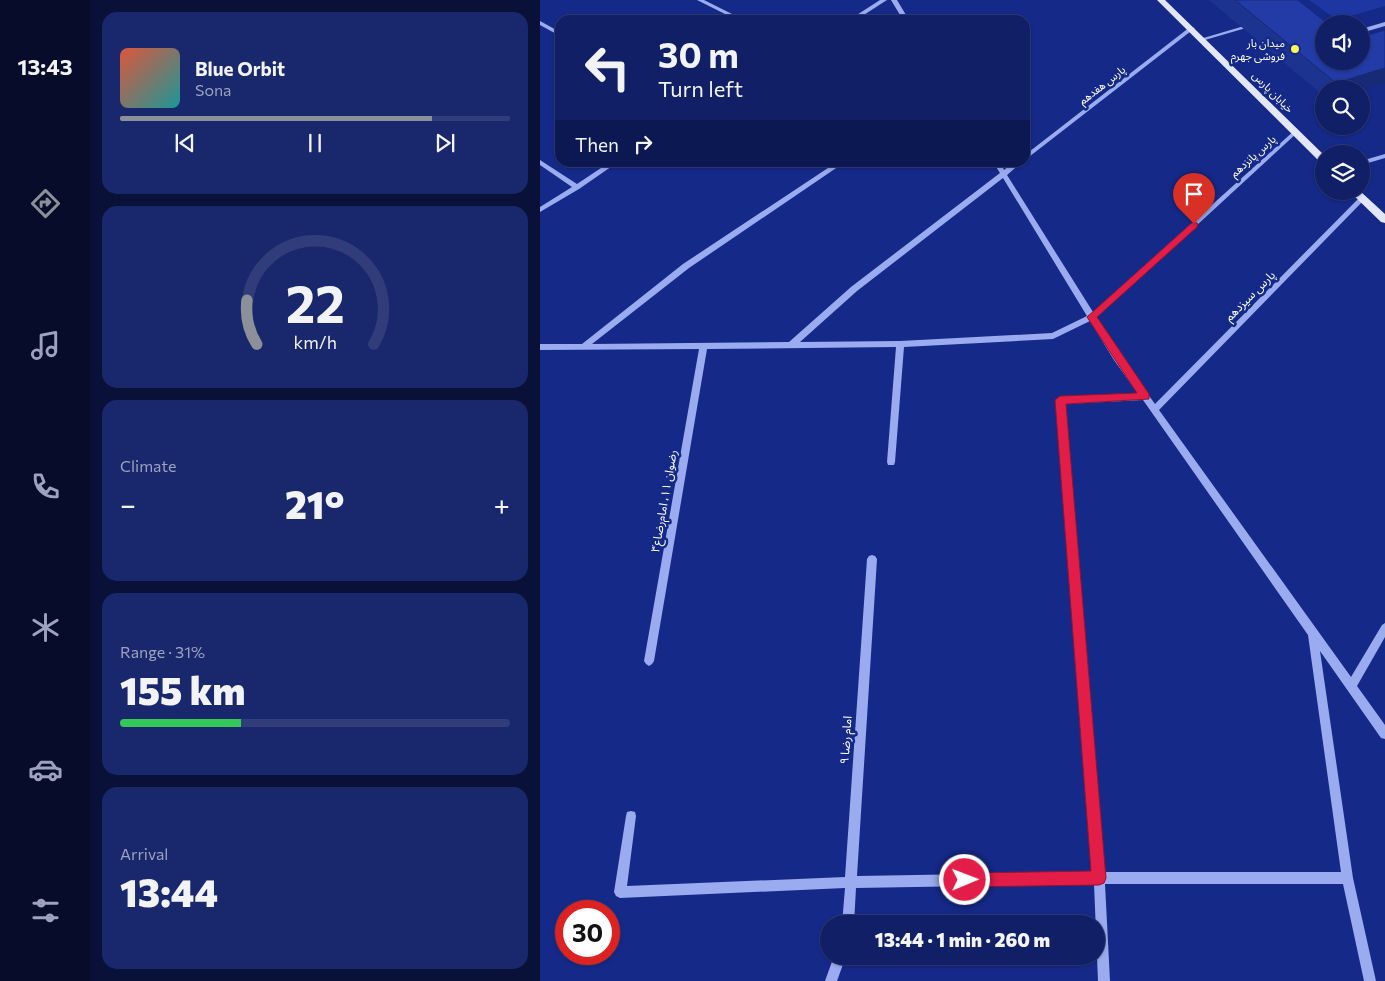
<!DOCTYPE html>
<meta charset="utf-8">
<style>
:root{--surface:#101f66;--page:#19276c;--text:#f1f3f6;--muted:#9ca2bf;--line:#303d7a;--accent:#8c9099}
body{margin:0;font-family:Commissioner,"Noto Sans Arabic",sans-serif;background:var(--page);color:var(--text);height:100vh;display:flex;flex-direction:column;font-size:19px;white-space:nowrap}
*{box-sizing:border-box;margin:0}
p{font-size:16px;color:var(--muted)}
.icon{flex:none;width:28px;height:28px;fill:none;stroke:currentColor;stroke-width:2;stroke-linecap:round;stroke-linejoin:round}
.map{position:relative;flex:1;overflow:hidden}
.drawer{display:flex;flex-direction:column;gap:12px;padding:12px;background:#091138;width:450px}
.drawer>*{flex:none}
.top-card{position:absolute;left:15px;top:15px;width:475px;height:152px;border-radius:15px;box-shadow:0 1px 4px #0004,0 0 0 1px var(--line);background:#101f66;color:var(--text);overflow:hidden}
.buttons{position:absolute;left:775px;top:15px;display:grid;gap:10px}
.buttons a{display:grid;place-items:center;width:55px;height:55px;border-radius:50%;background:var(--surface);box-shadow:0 1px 4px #0004,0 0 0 1px var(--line);font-size:25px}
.speed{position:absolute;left:15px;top:900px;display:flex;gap:10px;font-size:25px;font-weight:700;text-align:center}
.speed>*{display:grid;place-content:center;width:65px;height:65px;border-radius:50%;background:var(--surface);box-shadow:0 1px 4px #0004,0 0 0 1px var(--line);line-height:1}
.speed .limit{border:8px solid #d22;background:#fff;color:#111}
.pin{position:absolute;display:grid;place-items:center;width:42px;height:42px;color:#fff;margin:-51px -21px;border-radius:50% 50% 50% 0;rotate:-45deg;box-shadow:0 0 5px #0007}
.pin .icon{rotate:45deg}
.me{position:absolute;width:55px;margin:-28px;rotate:89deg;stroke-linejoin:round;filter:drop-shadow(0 0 4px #0008)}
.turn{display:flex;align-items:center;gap:18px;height:105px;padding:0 20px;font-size:22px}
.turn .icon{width:65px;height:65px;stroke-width:2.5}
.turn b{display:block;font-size:35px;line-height:42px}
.then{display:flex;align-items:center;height:48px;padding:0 20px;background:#0003;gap:10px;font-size:19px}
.big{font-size:38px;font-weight:800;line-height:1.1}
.drawer .widget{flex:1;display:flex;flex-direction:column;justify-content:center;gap:8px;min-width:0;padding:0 18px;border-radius:15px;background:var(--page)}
.drawer .dial{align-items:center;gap:0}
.dial svg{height:130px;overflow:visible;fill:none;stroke:var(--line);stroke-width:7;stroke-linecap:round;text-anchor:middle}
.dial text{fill:var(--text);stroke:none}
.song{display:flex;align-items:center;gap:15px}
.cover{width:60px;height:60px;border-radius:8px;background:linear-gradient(135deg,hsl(10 70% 55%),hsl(180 70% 35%))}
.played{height:5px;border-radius:2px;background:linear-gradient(90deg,var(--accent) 80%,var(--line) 80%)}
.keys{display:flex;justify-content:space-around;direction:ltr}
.heat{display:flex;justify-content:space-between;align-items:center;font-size:28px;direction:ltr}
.charge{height:8px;border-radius:4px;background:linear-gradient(90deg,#34c759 31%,var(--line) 0)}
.trip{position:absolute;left:280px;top:915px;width:285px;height:50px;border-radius:25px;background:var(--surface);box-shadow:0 1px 4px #0004,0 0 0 1px var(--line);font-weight:800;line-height:50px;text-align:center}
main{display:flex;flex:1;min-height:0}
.tab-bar{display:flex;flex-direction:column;width:90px;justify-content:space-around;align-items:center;background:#060c29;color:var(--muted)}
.tab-bar .icon{width:35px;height:35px}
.tab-bar .current{color:var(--accent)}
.tab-bar b{font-size:22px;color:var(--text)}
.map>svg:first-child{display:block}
.green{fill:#1d36a2}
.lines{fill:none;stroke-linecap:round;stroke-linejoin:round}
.minor{fill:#9aabef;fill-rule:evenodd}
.major{fill:#e2e6ff;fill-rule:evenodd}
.wall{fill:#1d3390}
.shaded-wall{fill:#182975}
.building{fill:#223ba7;stroke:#182975}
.route{fill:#e11d48;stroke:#92132f}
.poi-dot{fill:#fffa58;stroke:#152988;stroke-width:2}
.labels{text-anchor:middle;stroke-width:5;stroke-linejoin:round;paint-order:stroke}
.far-poi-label{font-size:11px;fill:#fff;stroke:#152988;text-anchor:end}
.far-street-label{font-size:11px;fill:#fff;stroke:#152988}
.street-label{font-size:12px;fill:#fff;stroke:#152988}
</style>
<main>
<nav class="tab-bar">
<b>13:43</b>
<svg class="icon current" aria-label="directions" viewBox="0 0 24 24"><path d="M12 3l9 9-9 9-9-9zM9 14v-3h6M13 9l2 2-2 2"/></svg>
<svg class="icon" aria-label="music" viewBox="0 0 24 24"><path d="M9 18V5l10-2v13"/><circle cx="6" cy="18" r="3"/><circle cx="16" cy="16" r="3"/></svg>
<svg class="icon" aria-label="phone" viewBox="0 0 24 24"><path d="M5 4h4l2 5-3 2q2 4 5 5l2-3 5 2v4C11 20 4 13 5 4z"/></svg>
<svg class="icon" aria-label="climate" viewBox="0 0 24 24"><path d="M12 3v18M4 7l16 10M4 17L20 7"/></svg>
<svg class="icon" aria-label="car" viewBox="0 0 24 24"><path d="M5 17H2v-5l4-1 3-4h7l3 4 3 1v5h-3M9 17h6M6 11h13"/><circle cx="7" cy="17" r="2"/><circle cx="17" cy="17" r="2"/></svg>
<svg class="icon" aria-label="filters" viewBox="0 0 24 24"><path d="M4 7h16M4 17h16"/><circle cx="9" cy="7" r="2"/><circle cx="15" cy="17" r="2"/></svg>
</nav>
<section class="drawer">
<div class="widget">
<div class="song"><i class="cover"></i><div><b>Blue Orbit</b><p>Sona</p></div></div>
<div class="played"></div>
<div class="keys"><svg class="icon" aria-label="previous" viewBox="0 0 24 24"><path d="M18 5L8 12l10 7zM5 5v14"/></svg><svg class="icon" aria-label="pause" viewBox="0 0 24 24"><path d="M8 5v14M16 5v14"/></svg><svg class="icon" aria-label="next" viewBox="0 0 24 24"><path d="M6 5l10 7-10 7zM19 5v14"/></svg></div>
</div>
<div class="widget dial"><svg viewBox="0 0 100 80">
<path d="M14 69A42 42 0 1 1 86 69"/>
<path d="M14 69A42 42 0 0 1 8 42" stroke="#8c9099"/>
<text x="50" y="56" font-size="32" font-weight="700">22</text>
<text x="50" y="72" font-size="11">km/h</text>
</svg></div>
<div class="widget"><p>Climate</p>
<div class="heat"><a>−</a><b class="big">21°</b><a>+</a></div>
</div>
<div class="widget"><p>Range · 31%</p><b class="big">155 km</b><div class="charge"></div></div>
<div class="widget"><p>Arrival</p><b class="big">13:44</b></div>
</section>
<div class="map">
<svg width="845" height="981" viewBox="0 0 845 981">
<rect width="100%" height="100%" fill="#152988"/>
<path class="green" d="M769,0H845V6L797,20Z"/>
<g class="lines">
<path class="minor" d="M157,0H164L204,20H197Z
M340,0H347L316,20H309Z
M351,0H357L369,20H363Z
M0,21L20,32V36L0,25Z
M845,22V26L821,33V29Z
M711,24L716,25L665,40L660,39Z
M650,27L655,28L485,160V155Z
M755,130L757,131V133L556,318L580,356L615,404L820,197H822L825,199L619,410L811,677L842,625L845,623V637L817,686L845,725V739L841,738L780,651L813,878L836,981H824L803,884H565L570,981H558L554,884L316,888L314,924H302L305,888L80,898L76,896L74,892L86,816L87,812L91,811L95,812L96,816L87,886L305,877L327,559L329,556L332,555L335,556L337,559L317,876L553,872L517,401L521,398L598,394L574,360L550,321L513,339L364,347L355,462L354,465H348L347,462L356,347L167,349L114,661L112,664L109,666L106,664L104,661L159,349L0,350V344H42L143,264L297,162H305L149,268L52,344L249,342L311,287L460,173L453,162H460L464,170L474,162H482L467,175L553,312ZM463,178L547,316L512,333L360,341L260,342L317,291ZM603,400L768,635L801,872H564L525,404Z
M845,154V158L821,165V161Z
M0,160L37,184L70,162H78L39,189L0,212V207L32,187L0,165Z
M294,956H306L297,981H285Z"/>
<path class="major" d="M617,0H625L784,155V164L781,163Z
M809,191H820L845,214V223L841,222Z"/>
</g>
<path class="wall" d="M669,0H758L821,89H784V96Z"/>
<path class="shaded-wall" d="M845,68V83L821,90V89H794L796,83Z"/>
<path class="building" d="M695,0H758L788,24H784V61H821V37L845,30V68L796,83Z"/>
<path class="route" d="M654,221L658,224L657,227L557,317L609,394V399L526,404L566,878L564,883L559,885L425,887L420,885L418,880L420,875L425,873L551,871L515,400L520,396L597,393L547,317Z"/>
<circle class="poi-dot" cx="755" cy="49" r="5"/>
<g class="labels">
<g class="far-poi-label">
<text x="745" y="47">میدان بار<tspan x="745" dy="13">فروشی جهرم</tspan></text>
</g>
<g class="far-street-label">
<text transform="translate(562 85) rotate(-38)" y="4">پارس‌ هفدهم</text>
<text transform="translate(733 92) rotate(45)" y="4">خیابان پارس</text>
<text transform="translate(713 156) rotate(-42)" y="4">پارس‌ پانزدهم</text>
</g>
<g class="street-label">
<text transform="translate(710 296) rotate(-45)" y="4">پارس‌ سیزدهم</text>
<text transform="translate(124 501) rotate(-80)" y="4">رضوان ۱۱، امام‌رضا‌ع‌۳</text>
<text transform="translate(306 740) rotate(-86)" y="4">امام رضا ۹</text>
</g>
</g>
</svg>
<div class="buttons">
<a><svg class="icon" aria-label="sound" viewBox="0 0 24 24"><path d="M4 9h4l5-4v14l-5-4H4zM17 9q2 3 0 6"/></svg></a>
<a><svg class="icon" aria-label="search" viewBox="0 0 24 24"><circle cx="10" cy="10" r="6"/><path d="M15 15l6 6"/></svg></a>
<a><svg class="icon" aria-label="layers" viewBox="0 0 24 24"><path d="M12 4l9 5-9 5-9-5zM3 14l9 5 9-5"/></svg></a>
</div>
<div class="speed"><div class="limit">30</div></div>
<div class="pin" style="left:654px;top:224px;background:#d93025"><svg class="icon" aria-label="arrive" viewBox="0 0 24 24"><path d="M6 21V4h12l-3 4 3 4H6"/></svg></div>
<svg class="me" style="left:425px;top:880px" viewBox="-20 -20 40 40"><circle r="17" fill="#e11d48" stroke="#fff" stroke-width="3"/><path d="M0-11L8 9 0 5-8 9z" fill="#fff"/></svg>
<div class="trip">13:44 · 1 min · 260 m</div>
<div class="top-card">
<div class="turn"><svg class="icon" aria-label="left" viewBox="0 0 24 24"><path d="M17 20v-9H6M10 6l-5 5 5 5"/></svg><div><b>30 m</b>Turn left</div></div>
<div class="then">Then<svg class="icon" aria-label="right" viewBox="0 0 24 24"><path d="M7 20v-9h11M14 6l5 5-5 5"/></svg></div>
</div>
</div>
</main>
